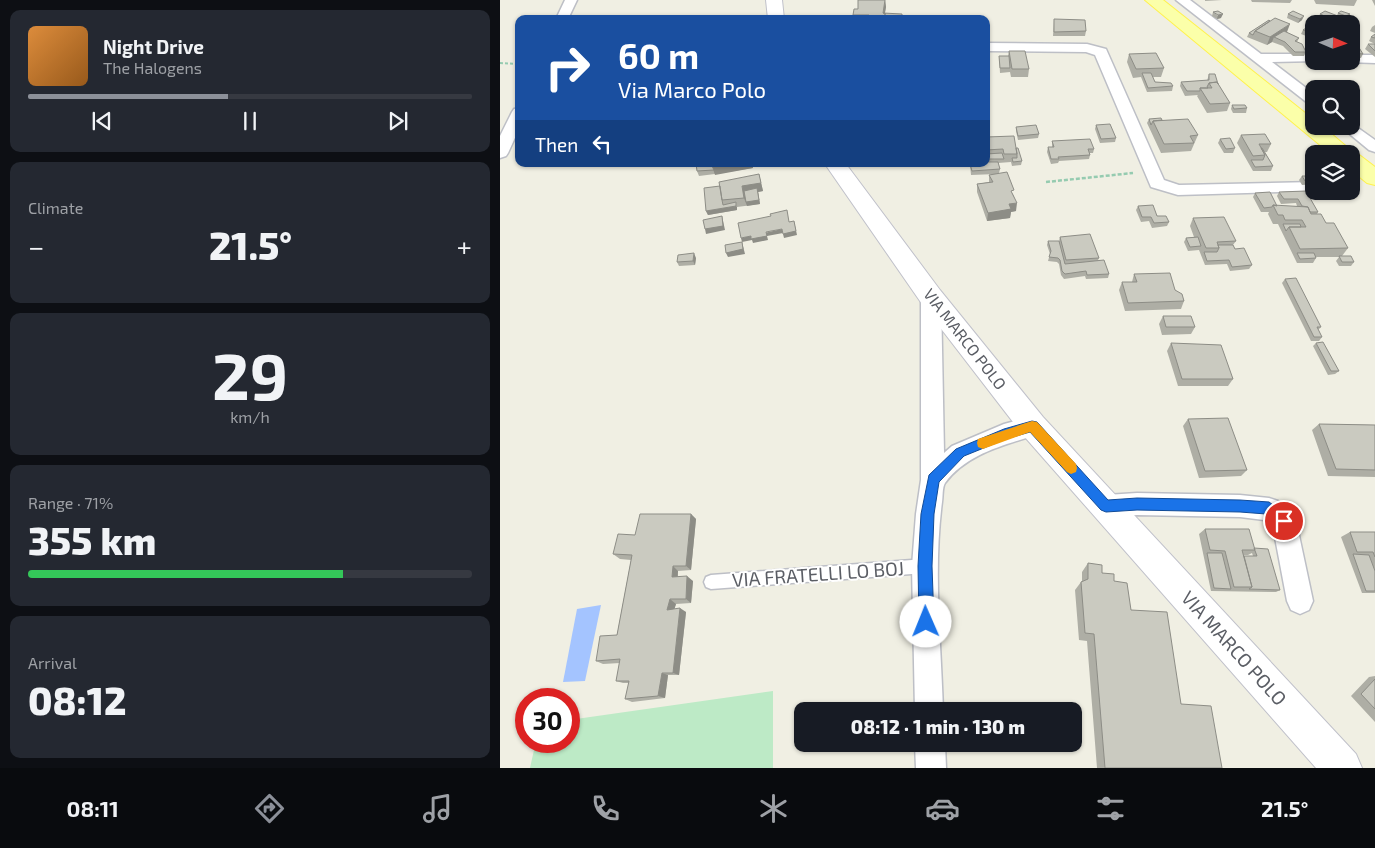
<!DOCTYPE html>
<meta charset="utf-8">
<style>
:root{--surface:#171b24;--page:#242831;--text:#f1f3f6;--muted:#9ea1a6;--line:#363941;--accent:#8c9099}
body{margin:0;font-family:"Exo 2",sans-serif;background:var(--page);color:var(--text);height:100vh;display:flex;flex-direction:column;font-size:19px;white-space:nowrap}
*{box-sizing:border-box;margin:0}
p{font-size:16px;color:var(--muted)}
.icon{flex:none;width:28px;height:28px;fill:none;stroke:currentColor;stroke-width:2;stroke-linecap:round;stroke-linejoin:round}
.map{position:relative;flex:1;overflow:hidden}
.sheet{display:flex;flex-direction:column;gap:10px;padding:10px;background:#0d0f14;width:500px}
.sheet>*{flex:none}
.hud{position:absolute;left:15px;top:15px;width:475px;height:152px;border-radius:10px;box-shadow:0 1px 4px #0004;background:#1a4fa0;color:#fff;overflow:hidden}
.needle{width:32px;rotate:92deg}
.tools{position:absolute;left:805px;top:15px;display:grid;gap:10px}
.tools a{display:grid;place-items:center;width:55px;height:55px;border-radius:10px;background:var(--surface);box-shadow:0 1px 4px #0004;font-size:25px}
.speed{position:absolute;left:15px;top:688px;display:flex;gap:10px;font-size:25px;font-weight:700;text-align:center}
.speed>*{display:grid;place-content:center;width:65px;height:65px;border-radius:50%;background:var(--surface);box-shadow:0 1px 4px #0004;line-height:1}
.speed .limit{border:8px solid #d22;background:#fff;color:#111}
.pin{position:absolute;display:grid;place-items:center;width:42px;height:42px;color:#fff;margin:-21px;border:2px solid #fff;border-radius:50%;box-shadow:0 1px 5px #0007}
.me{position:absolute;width:55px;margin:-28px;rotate:359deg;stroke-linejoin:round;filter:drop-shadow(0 0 4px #0008)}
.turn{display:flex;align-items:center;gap:18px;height:105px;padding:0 20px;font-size:22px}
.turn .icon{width:65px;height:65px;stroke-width:2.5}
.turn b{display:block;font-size:35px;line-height:42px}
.then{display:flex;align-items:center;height:48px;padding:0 20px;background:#0003;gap:10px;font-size:19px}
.big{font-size:38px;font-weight:800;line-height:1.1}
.sheet .widget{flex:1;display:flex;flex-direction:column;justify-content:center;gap:8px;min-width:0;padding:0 18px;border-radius:10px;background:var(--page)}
.sheet .dial{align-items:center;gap:0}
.dial b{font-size:65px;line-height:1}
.song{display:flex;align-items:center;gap:15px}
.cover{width:60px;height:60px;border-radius:8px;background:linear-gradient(135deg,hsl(30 70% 55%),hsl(30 70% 35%))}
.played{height:5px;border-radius:2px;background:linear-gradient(90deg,var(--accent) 45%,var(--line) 45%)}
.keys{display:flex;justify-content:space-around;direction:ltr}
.heat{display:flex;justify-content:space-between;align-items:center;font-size:28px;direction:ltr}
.charge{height:8px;border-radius:4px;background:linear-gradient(90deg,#34c759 71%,var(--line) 0)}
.trip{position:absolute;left:294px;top:702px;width:288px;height:50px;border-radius:10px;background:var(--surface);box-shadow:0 1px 4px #0004;font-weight:800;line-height:50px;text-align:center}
.tabs{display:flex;height:80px;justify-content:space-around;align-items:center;background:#090b0e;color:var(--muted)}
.tabs .icon{width:35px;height:35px}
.tabs .current{color:var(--accent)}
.tabs b{font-size:22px;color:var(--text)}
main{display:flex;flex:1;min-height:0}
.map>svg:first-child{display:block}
.green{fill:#bdeac6}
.water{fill:#a4c4ff}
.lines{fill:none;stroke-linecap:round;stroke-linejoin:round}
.lane-casing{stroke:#bdbfc6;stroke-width:3}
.street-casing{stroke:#bdbfc6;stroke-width:3}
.secondary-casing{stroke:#c0c1ca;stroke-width:2}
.primary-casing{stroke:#fff24d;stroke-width:2}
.path-far1{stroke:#95cbb0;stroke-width:2;stroke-dasharray:3 2;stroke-linecap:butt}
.path{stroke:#95cbb0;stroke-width:2.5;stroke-dasharray:4 2;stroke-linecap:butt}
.lane{fill:#fff;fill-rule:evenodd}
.street{fill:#fff;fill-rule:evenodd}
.secondary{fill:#fff;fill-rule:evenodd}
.primary{fill:#fbffa9;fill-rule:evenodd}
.wall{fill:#aeaea5;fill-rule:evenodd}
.shaded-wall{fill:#8d8d86}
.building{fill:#cacac0;stroke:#8d8d86}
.route{fill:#1a73e8;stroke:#114b97}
.slow{fill:#f59e0b}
.labels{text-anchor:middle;stroke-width:4;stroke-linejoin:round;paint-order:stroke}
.street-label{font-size:16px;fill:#5b5e65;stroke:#fff}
.near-street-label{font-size:19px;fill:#5b5e65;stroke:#fff}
</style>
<main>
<section class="sheet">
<div class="widget">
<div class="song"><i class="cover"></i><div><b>Night Drive</b><p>The Halogens</p></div></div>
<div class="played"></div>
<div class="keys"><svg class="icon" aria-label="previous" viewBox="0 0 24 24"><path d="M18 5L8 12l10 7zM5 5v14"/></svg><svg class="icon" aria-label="pause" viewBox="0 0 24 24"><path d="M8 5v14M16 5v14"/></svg><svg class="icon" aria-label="next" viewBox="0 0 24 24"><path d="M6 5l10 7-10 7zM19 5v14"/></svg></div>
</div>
<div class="widget"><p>Climate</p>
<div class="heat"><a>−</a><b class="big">21.5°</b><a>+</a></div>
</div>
<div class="widget dial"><b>29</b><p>km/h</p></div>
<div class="widget"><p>Range · 71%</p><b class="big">355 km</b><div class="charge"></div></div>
<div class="widget"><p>Arrival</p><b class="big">08:12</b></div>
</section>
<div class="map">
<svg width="875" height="768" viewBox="0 0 875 768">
<rect width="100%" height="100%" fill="#f0efe3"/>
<path class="green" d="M273,691V768H30L36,741H69V720Z"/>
<path class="water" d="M101,605L85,681L63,682L77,609Z"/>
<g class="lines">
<g class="lane-casing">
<path id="lane" d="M425,559L430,561L432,566L430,571L425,573L211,589L206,587L204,582L206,577L211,575Z"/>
</g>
<g class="street-casing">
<path id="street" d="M65,0H77L68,19H56Z
M676,0H690L761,54H814V61H817L772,62L814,94V105L809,104Z
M486,43L587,44L606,49L664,180L679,185L814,182V191H818L678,195L651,187L595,55L586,52L486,51Z
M851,55H875V63L846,62L851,61Z
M19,108V129L8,153L6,156L0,158V136L12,112L14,109Z
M851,123L875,140V152L869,150L840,126H851Z
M431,290L438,292L441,297L444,453L452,446L504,424L533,416L541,419L544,426L541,433C507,445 468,452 445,483C442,488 443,496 442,502C433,571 441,642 443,711H415L412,566L416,514L421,480V297L424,292Z
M637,493L740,495L769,498L778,501L793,513L796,521L813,601L809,610L800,614L791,610L787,601L773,527L764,520L740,517L637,515L606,517L597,514L594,506L597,498L606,495Z
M415,744H445L446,768H416Z"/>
</g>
<g class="secondary-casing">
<path id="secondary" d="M266,0H282L284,19H268Z
M325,164H346L440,290L543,417L856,754L862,768H816L523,435L422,304Z"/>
</g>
<g class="primary-casing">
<path id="primary" d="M645,0H663L814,120V126H822L854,153L858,154L875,167V185L867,183L851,170V154H831Z"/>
</g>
<path class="path-far1" d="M0,63L19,64"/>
<path class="path" d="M546,182L633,173"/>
<use href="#lane" class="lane"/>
<use href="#street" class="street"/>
<use href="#secondary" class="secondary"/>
<use href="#primary" class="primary"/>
</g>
<path class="wall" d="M385,0L386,7L385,13L402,19H354L353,15L358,9Z
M705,0H722L705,1Z
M751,0H792L790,3L752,2Z
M814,0H857L854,6L816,4Z
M872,0H875V6Z
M713,12L721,18L717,19L712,16Z
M838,13L850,14L848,18L844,21L842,20L814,24V39L801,34L803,30L820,19L818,18L820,14L837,16Z
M788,14L802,20L798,23L787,18Z
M554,19L586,31L585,36H553Z
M769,20L786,32L799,38L797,42L806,52L804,56H793L783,46L772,42L767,45L747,37L749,33Z
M875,25V33L870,31L872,27Z
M875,34V44L869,41L871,37Z
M868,44H875V57L865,49Z
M851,46L863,54L861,58L851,57Z
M509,51L529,69L528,77H511L510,72L500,73L499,56H508Z
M629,54L664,68L661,77H653L655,82L673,86L672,91L647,92L641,77L633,78L627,62Z
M709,74L718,84L730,103L727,111L707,113L697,96L698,95L685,96L680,86L681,82L707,81Z
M732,105L747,108L746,113H733L731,109Z
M649,119L662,120L698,135L691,151L661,153L647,123Z
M596,125L616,138L615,142L600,143L595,129Z
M516,127L539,134L538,138L518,140L516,131Z
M741,135L771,144L767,152H765L773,166L771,171H753L737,143Z
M486,137L516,148L522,161L521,165L512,166L511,162L498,163L500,169L499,173L514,196L516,211L511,212L510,218L487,221L477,192V184L489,182V175L496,174L471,175L470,164H486Z
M720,139L735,148L733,153H724L718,143Z
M552,141L594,149L593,153H590V155L589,159L559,161L558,163L551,164L547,152L548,147H552Z
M196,164H252L253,168L215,174L199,176L197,171Z
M415,164H421V166L416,167Z
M259,174L263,191L258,192L260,204L237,207V210L208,215L206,211L220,186Z
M802,176H814V184L802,185L799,180Z
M806,191L818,212L817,214L848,248L842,256L854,262L851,266H839L836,261L839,257H815L816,258L813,263H797L778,224H773L768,214L769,212H761L753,197L755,193L777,206H797L796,203L781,204L777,196L779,192Z
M638,206L669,222L667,226L652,228L649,221L641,222L636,210Z
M693,218L736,241L733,245L735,249L752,265L749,269L730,271L727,264L705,265L699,250L688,251L684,242L686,238L694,237L690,226Z
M560,237L599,258L598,260L609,274L608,278L586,279L585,276L564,279L561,275L559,264L557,262L548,261L550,254L547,245L548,241H559Z
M196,258L195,265L179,266L177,262Z
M634,274L675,290L684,301L681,309L625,311L619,290L622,282H632Z
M785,279L821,327L818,330L822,337L819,341H811L782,283Z
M663,316L695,327L691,334L662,335L659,324Z
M671,343L733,379L728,386H678L667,351Z
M816,343L839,371L835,374L828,375L813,346Z
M688,419L747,470L741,476L699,478L683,426Z
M819,424L875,425V477L828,476L812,430Z
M191,514L196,519L191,570L178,571V577L193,581L191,603L176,604L174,609L186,612L179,675H168L165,698L132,702L125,699L129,683H123L116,681L120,663L103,664L96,661L117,635L131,560L120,559L113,554L135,535Z
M705,529L754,548L780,590L776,592L711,591L699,534ZM752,553L753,556H744V555H748Z
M850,532H875V593H862L841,537Z
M588,563L614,581L631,610L681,704L722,768H597L587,641L579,640L575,590L581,582L582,581V572Z
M875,676V722L851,696L869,677Z"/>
<path class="shaded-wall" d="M385,0L386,7L384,17L383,13Z
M723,14L721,18L717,19L718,15Z
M804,16L802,20L798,23L800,19Z
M790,24L787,32L774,37L772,42L767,45L770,37Z
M227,164H238V166L252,164L253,168L215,175L212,166Z
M259,174L263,191L258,192L260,204L247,206L244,198L242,186Z
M517,203L516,211L511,212L510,218L487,221L488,213L509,204Z
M236,206L237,207V210L208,215L206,211Z
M222,216L225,230L206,234L205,229Z
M294,221L297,235L284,238L283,234Z
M282,229L283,233L267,236L268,240L253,243L252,240L242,242L241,238Z
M242,242L245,254L228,257L226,253Z
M194,253L196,258L195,265L193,261Z
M191,514L196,519L191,570L186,566Z
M173,566L178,571L177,582L172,577Z
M187,576L193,581L191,603L186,599Z
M170,599L176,604L173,614L167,610Z
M180,608L186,612L179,675L173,673Z
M162,673L168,675L165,698L158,696Z"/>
<path class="building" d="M358,0H385L383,13H385V19H369V15H353L354,9H358Z
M718,11L723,14L718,15L713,12Z
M793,11L804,16L800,19L788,14Z
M825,11L843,18L840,20L828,16L827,17L820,14Z
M841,11L850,14L846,16L838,13Z
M383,13L402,14V19H392V17H385V13Z
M828,16L844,22L841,24H816Z
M473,17V19H443V18Z
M775,18L790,24L770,37L755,31Z
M822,18L824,19L816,24H814V26L810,28L808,32L803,30Z
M554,19L585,20L586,31L554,32Z
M769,20L770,21L755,31L753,35L749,33Z
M784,31L799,38L795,41L802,44L806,52H795L785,42L774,37Z
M875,34V38L871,37Z
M868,44H875V51Z
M851,46H858L863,54L852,53Z
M509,51H525L529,69H512Z
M656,53L664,68L636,69L629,54Z
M499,56H509L510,68H500Z
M642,73H651L655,82L671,83L673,86L648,88Z
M709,74H715L718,84L717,82L709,83L707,87L708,88H700V91H687L681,82L709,80Z
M717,82L730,103L710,104L700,88H712L709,83Z
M732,105H745L747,108L734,109Z
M661,118L662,120L653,121L651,125L649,119Z
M688,119L698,135L690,136L694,143L664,144L653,121Z
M610,124L616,138L601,139L596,125Z
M536,125L539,134L518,136L516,127Z
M765,134L771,144H759L765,155L753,156L741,135Z
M514,136L517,154H504L503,149L486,150V137Z
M730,138L735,148L726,149L720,139Z
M590,139L594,149H588L590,155L558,157L559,159H551L548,147H554L552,141Z
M516,148H518L522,161L513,162L512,158H517V154Z
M761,148H762L773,166L755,167L751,160H763L765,155Z
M502,153L504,159H486V154Z
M486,162H498L500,169L472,171L470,164H486Z
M196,164H207L212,166L214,170L197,171Z
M211,164H227L212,166Z
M237,164H251L237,166Z
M507,172L514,190L511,191L517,203L509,204L511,209L488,213L477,184L493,182L489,175Z
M259,174L261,183L242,186L244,198L222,200L219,182Z
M802,176H814V180L805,181Z
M220,186L222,200L223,205L236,202V206L206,211L204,188Z
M257,188L259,200L246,202L244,191Z
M806,191L818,212H810L808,207L802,206L798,199H784L779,192Z
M770,192L777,206L773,205L772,207L764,208L755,193Z
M653,205L657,216H666L669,222L654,223L651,217H642L638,206Z
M773,205L808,207L811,214H821L826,223H834L848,248L800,249L789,227H806L802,220H785L783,215H778Z
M287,210L289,222L294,221L296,231L283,234L282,229L266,232L267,236L251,239V236L241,238L238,223L271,216L270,214Z
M222,216L223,226L205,229L203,220Z
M724,217L736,241L717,242L719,248H706L693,218Z
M783,224H800L801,227H789L786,231Z
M590,234L599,258L566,260L560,237Z
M698,237L701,246L690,247L686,238Z
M548,241H559L565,264L604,260L609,274L587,275L586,271L565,274L562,271L560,260L558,258L549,257L551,251Z
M242,242L243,249L226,253L225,245Z
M718,245H733L735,249L744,248L752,265L732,267L729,260L707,261L704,252H717L719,248Z
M194,253L193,261L177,262L178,255Z
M797,253H814L816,258L800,259Z
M839,256H851L854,262H842Z
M670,273L675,290L682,294L684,301L628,303L622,282H637L634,274Z
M796,278L821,327H817L822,337H814L785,279Z
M663,316H691L695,327H666Z
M823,342L839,371H831L816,343Z
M671,343L721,345L733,379H682Z
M728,418L747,470L705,471L688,419Z
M819,424L875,425V470L836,469Z
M140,514H191L186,566H173L172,577L187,576L186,599H170L167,610L180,608L173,673H162L158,696L125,699L129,681H116L120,659L96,661L100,636L117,635L132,555L113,554L118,534L135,535Z
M705,529H749L755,550H742L752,587H734L725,551L710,550Z
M850,532H875V557L873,552H857Z
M754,548L768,549L780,590L749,589L752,587L744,556H757Z
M707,553H722L731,589L714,588Z
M853,554L869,555L875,571V591H866Z
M588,563L602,565V573L614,574V581L627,583L631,610L667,612L681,704L711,706L722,768H605L594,634L585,633L581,582L588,579Z
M875,679V709L861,694Z"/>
<path class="route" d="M532,421L537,422L608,500L637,498L740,500L769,502L788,516L790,521L788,525L784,527L766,514L740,512L637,510L606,512L601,510L530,432L506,439L464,456L439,482L434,514L432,566L434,622L432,627L426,629L421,627L419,622L418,566L421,514L429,475L456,449L504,429Z"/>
<path class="slow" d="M532,421L537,422L576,464L577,468L576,472L571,474L567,472L530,432L483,449L478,447L477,443L478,439Z"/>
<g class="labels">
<g class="street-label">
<text transform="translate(465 339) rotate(52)" y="6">VIA MARCO POLO</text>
</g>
<g class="near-street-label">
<text transform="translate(318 574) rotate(-4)" y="7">VIA FRATELLI LO BOJ</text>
<text transform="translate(734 648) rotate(48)" y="7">VIA MARCO POLO</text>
</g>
</g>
</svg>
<div class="tools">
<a><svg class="needle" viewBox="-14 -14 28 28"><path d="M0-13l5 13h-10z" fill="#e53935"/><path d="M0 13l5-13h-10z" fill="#9ea1a6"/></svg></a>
<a><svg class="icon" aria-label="search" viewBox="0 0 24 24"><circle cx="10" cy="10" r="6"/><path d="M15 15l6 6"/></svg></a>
<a><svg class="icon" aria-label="layers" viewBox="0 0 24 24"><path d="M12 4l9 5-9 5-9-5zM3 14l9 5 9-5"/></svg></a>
</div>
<div class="speed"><div class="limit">30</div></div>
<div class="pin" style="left:784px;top:521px;background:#d93025"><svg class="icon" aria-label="arrive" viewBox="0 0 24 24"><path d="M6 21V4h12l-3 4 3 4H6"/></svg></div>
<svg class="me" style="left:426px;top:622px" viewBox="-20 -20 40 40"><circle r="19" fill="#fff"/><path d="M0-13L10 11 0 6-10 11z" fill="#1a73e8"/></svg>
<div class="trip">08:12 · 1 min · 130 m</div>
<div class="hud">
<div class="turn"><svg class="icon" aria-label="right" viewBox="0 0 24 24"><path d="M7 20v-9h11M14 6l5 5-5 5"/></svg><div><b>60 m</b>Via Marco Polo</div></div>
<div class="then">Then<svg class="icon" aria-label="left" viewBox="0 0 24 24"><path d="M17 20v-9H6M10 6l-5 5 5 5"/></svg></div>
</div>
</div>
</main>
<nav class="tabs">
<b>08:11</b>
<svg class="icon current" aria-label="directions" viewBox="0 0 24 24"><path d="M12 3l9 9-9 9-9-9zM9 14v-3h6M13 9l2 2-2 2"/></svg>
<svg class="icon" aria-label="music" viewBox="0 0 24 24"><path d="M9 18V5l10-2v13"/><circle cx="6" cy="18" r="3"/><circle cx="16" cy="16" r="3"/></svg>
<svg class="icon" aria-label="phone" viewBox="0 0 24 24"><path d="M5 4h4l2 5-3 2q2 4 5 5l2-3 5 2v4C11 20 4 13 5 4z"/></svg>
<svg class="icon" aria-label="climate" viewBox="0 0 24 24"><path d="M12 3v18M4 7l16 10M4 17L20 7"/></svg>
<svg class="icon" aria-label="car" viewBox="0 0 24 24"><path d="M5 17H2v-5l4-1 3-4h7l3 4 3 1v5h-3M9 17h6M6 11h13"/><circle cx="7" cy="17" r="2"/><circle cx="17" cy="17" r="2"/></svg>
<svg class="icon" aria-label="filters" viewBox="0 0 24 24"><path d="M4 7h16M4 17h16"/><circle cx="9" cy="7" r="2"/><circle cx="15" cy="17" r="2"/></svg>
<b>21.5°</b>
</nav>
